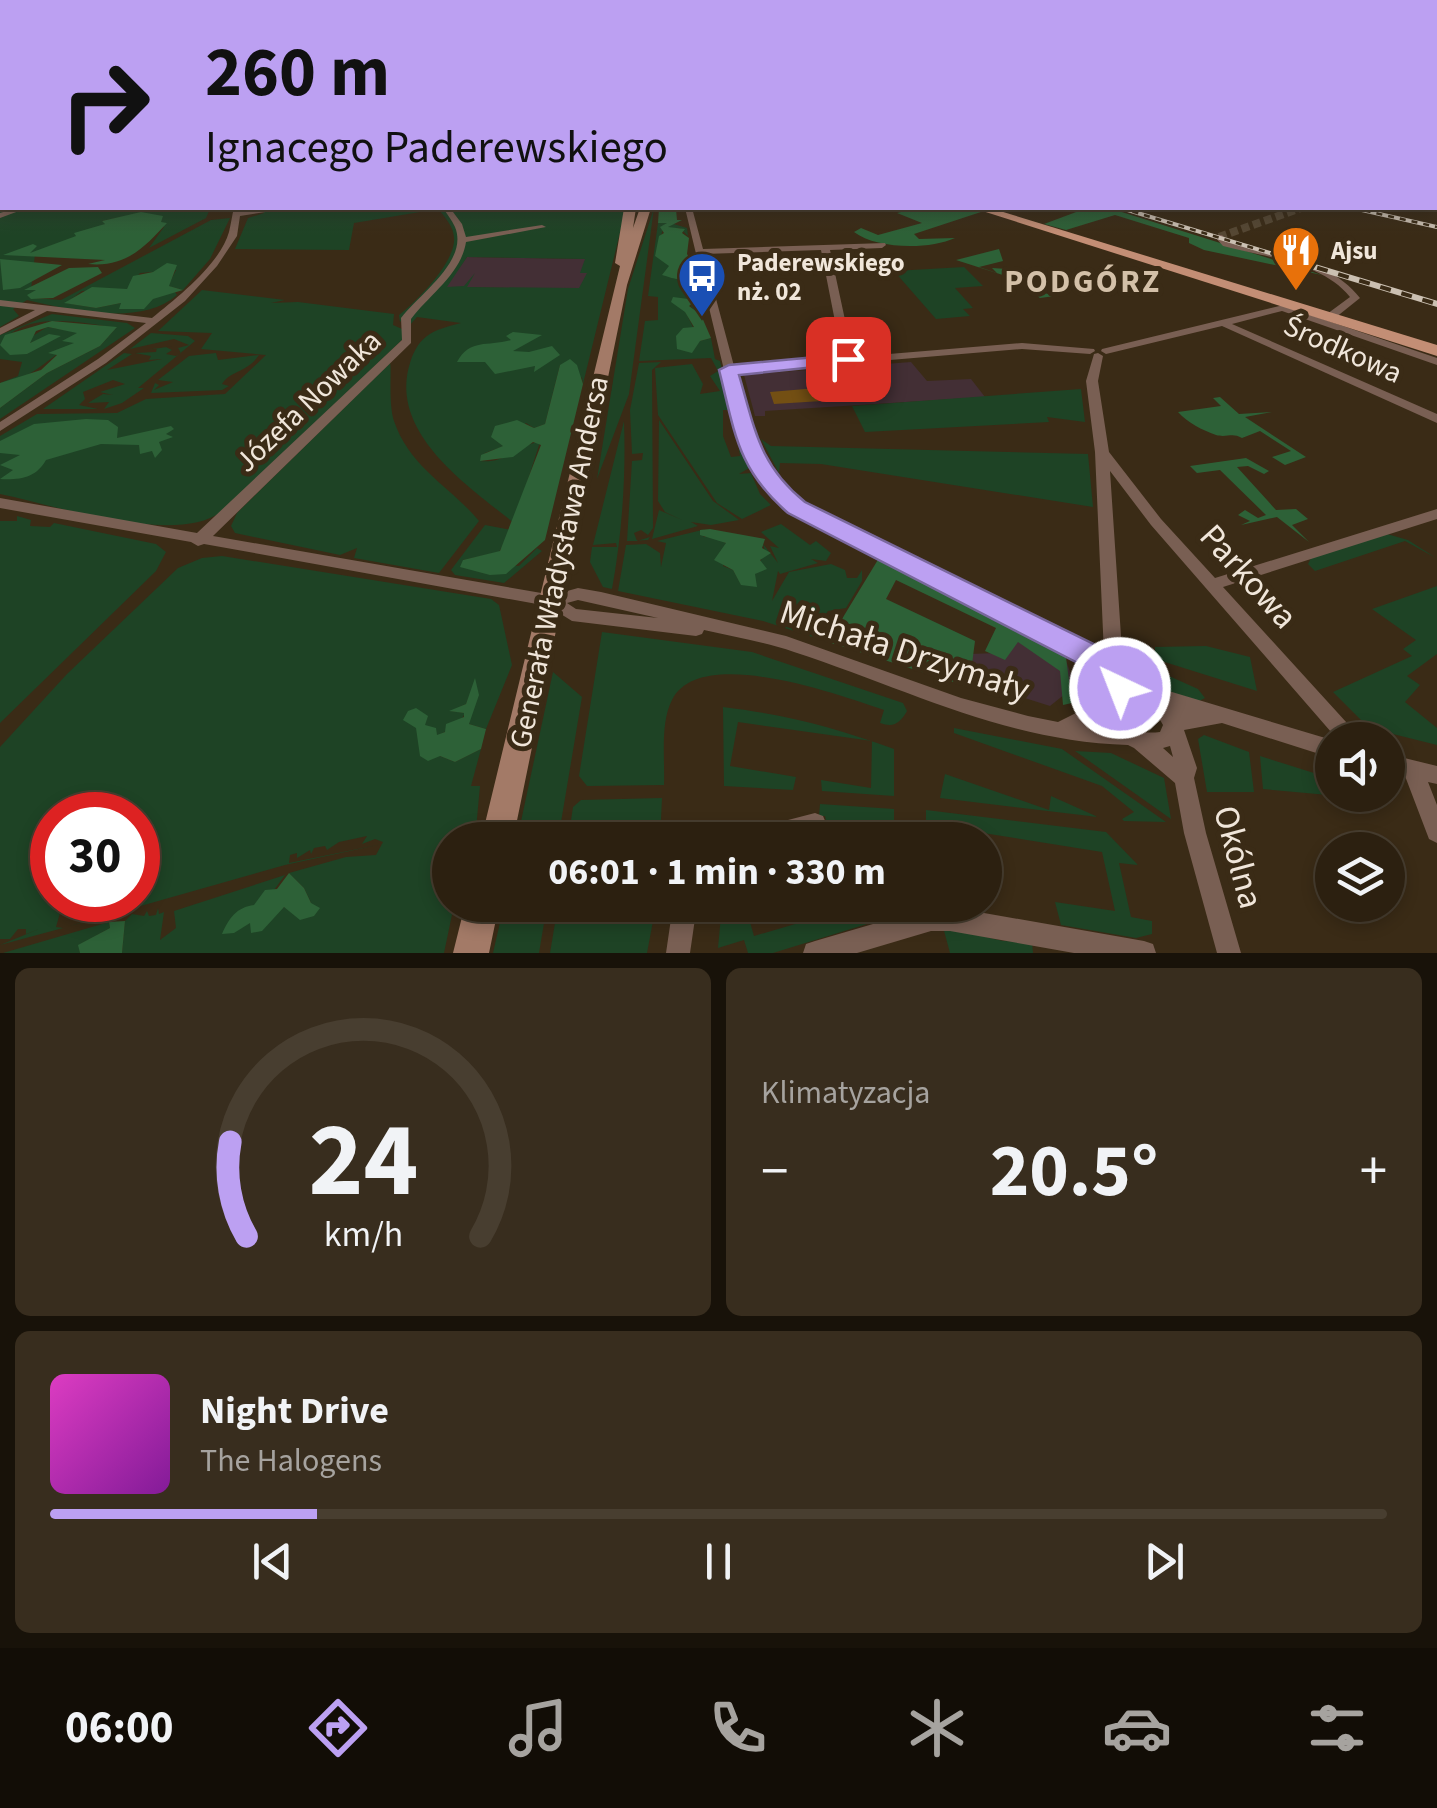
<!DOCTYPE html>
<html lang="pl">
<meta charset="utf-8">
<style>
:root{--surface:#2c2010;--page:#382d1e;--text:#f1f3f6;--muted:#a6a39f;--line:#483e30;--accent:#bca0f2}
body{margin:0;font-family:"Source Sans 3",sans-serif;background:var(--page);color:var(--text);height:100vh;display:flex;flex-direction:column;font-size:38px;white-space:nowrap}
*{box-sizing:border-box;margin:0}
p{font-size:32px;color:var(--muted)}
.icon{flex:none;width:55px;height:55px;fill:none;stroke:currentColor;stroke-width:2;stroke-linecap:round;stroke-linejoin:round}
.map{position:relative;height:953px;overflow:hidden}
.drawer{display:flex;flex-direction:column;gap:15px;padding:15px;background:#181209;flex:1}
.drawer>*{flex:none}
.hud{position:absolute;left:0px;top:0px;width:1438px;height:210px;box-shadow:0 5px 15px #0003,0 0 0 2px var(--line);background:#bca0f2;color:#111;overflow:hidden}
.controls{position:absolute;left:1315px;top:722px;display:grid;gap:20px}
.controls a{display:grid;place-items:center;width:90px;height:90px;border-radius:50%;background:var(--surface);box-shadow:0 5px 15px #0003,0 0 0 2px var(--line);font-size:50px}
.speed{position:absolute;left:30px;top:792px;display:flex;gap:20px;font-size:50px;font-weight:700;text-align:center}
.speed>*{display:grid;place-content:center;width:130px;height:130px;border-radius:50%;background:var(--surface);box-shadow:0 5px 15px #0003,0 0 0 2px var(--line);line-height:1}
.speed .limit{border:15px solid #d22;background:#fff;color:#111}
.pin{position:absolute;display:grid;place-items:center;width:85px;height:85px;color:#fff;margin:-42px;border-radius:20px;box-shadow:0 5px 15px #0006}
.me{position:absolute;width:110px;margin:-55px;rotate:317deg;stroke-linejoin:round;filter:drop-shadow(0 0 8px #0008)}
.turn{display:flex;align-items:center;gap:35px;height:210px;padding:0 40px;font-size:45px}
.turn .icon{width:130px;height:130px;stroke-width:2.5}
.turn b{display:block;font-size:70px;line-height:85px}
.big{font-size:75px;font-weight:700;line-height:1.1}
.drawer .widget{flex:1;display:flex;flex-direction:column;justify-content:center;gap:15px;min-width:0;padding:0 35px;border-radius:15px;background:var(--page)}
.drawer .dial{align-items:center;gap:0}
.dial svg{height:260px;overflow:visible;fill:none;stroke:var(--line);stroke-width:7;stroke-linecap:round;text-anchor:middle}
.dial text{fill:var(--text);stroke:none}
.song{display:flex;align-items:center;gap:30px}
.cover{width:120px;height:120px;border-radius:15px;background:linear-gradient(135deg,hsl(310 70% 55%),hsl(290 70% 35%))}
.played{height:10px;border-radius:5px;background:linear-gradient(90deg,var(--accent) 20%,var(--line) 20%)}
.keys{display:flex;justify-content:space-around;direction:ltr}
.heat{display:flex;justify-content:space-between;align-items:center;font-size:55px;direction:ltr}
.drawer .tiles{flex:1;display:grid;gap:15px;grid-template-columns:1fr 1fr}
.widget:last-child{grid-column:span 2}
.trip{position:absolute;left:432px;top:822px;width:570px;height:100px;border-radius:50px;background:var(--surface);box-shadow:0 5px 15px #0003,0 0 0 2px var(--line);font-weight:700;line-height:100px;text-align:center}
.menu{display:flex;height:160px;justify-content:space-around;align-items:center;background:#120d06;color:var(--muted)}
.menu .icon{width:70px;height:70px}
.menu .selected{color:var(--accent)}
.menu b{font-size:45px;color:var(--text)}
.map>svg:first-child{display:block}
.commercial{fill:#432f35}
.green{fill:#1e4325;fill-rule:evenodd}
.forest{fill:#2d6137}
.building{fill:#734f13}
.lines{fill:none;stroke-linecap:round;stroke-linejoin:round}
.minor-tunnel{stroke:#554733;stroke-width:8;stroke-dasharray:8 4;stroke-linecap:butt}
.minor{fill:#795f53;fill-rule:evenodd}
.secondary{fill:#a37a67;fill-rule:evenodd}
.primary{fill:#c38e75;fill-rule:evenodd}
.rail-far1-casing{stroke:#cbc0b2;stroke-width:4}
.rail-casing{stroke:#cbc0b2;stroke-width:6}
.rail-far1{stroke:#3a2b16;stroke-width:2.5;stroke-dasharray:6;stroke-linecap:butt}
.rail{stroke:#3a2b16;stroke-width:4;stroke-dasharray:11;stroke-linecap:butt}
.route{fill:#bca0f2;stroke:#7a689d;stroke-width:2.5}
.labels{text-anchor:middle;stroke-width:10;stroke-linejoin:round;paint-order:stroke}
.far-poi-label{font-size:25px;font-weight:bold;fill:#f0e6da;stroke:#3a2b16;text-anchor:start}
.street-label{font-size:30px;fill:#f0e6da;stroke:#3a2b16}
.far-district-label{font-size:32px;font-weight:bold;letter-spacing:2.5px;fill:#d3c0a8;stroke:#3a2b16}
.near-street-label{font-size:35px;fill:#f0e6da;stroke:#3a2b16}
</style>
<div class="map">
<svg width="1437" height="953" viewBox="0 0 1437 953">
<rect width="100%" height="100%" fill="#3a2b16"/>
<path class="commercial" d="M467,257L591,259L583,289L445,287Z
M911,362L927,381L971,379L985,397L765,411V416H755L744,375Z
M1010,627L1064,655L1075,686L1050,706L964,679L969,654L998,653Z"/>
<path class="green" d="M0,195L2,208L210,209L206,218L149,248L164,227L157,216L140,213L102,221L106,224L35,254L31,290L60,286L38,290L31,298L61,300L211,220L230,218L210,259L183,290L168,286L176,270L140,273L127,289L82,291L66,303L96,308L175,292L177,295C141,327 70,310 27,300L13,309L19,316L0,327Z
M247,208H626L583,384L582,378L560,365L545,424L534,428L526,423L500,443L504,446L485,453L480,461C506,464 518,444 540,442L514,523C468,486 388,433 410,363C419,334 434,330 461,323L417,317L410,325L405,316L400,322L399,315C416,302 457,261 454,237C453,226 445,217 438,209L354,223L349,250L235,249L248,218L264,213L263,209ZM467,257L585,259L580,273H587L579,288L467,287L475,273L464,286L447,287Z
M654,208L629,394L597,479L628,289Z
M664,221L687,228L688,236L680,228L663,229L655,256L690,276L698,272L695,283L701,287L698,293L707,309L696,315L688,300L685,311L700,341L711,338L715,359L720,361L735,422L730,410H723V436L731,457L740,456L736,428L749,468L739,474L751,473L760,494L771,505L742,519L717,503L658,415L655,368L692,364L703,384L700,394L720,391L710,376L718,371L711,358L639,361L645,321L658,320V297L648,296L658,223Z
M964,267L983,286L955,288L973,308L963,309L970,316L936,319L894,271Z
M202,290L285,300L271,303L298,302L394,314L393,325L402,329L404,338L221,512C174,546 55,505 0,494V436L37,414L117,413L146,399L225,394L266,355L201,349L212,333L158,331Z
M52,314L127,323L135,328L0,419V408L47,373L100,346L116,328C82,322 24,310 1,344L27,354L49,335L30,343L28,339L47,327L82,333L83,340C51,351 37,380 0,383L18,376L22,362L0,359V335Z
M151,333L188,336L195,341L138,388H144L122,403L104,409L109,402L88,403L103,394L113,395L100,392L125,384L113,380L83,392L85,399L79,405L98,409H43L124,353L132,354L107,370L162,359L149,360L151,356L135,353L156,352L157,348L147,350L173,346L166,347L172,350L166,354L176,356L181,353L178,348L189,345L174,339L130,349Z
M216,353L218,360L259,355C247,373 231,370 222,384L229,386L222,390L151,393L155,383L159,385L154,390L173,382L158,380L189,356Z
M661,362L652,370L653,528L648,535L641,530L634,533L637,541L650,537L648,540L627,541L632,461L642,460L643,453L632,454L630,410L639,363Z
M390,363C392,367 388,403 394,421C410,468 450,486 479,521L439,573L354,558L357,548L340,555L235,533L231,526L237,513Z
M1081,389L1085,422L1047,417L1049,422L865,432L852,406Z
M659,420L713,501L739,520L711,525L691,522L698,526L652,539L659,510L682,520L665,512L658,501Z
M624,421C626,478 622,534 612,589L603,587L590,562L592,547H617L616,543L593,545Z
M761,439L771,446L1088,454L1093,507L821,464L780,463L779,473Z
M17,516L31,520L30,526L50,527L54,523L156,544L166,552L156,571L0,723V521H17Z
M781,524L810,545L816,541L831,553L826,561L811,559L818,563L780,574L778,571L772,601L789,572L831,564L845,570L847,578H857L862,570V581L846,608L828,611L815,630L819,639L763,621L618,591L626,545L646,544L660,553L661,567L666,543L657,541L706,529L700,530L704,537L714,536L727,544L723,566L733,570L741,584L755,574L765,551L763,544L778,563L770,546L779,548L761,532Z
M485,525L511,530L499,552L463,560L519,566L537,548L542,551L504,583L455,575L451,570Z
M1387,534L1408,540L1436,558L1405,541L1315,571L1308,564L1311,558Z
M222,556L491,599L499,605L512,665L486,729L469,724L471,692L466,704L451,711L465,713C461,723 447,731 437,736L416,728L440,756L455,762L481,749L471,786H480L475,840H450V905H454L444,953H122L125,921L132,914L144,916L147,911L149,916L156,915L158,908L159,914L164,912L160,940L176,928L174,911L285,875L250,923L284,907L293,912L311,903L304,888L289,873L346,857L376,855L383,842L375,839L362,844L367,836L339,842L327,850L325,846L314,848L311,854L310,850L297,858V853L290,855L289,863L382,844L285,865L70,926L136,905L138,815H52V900H86L60,913L56,927L63,928L0,945L39,929L26,934V929H18L10,939H0V747L67,674L178,568L202,558Z
M1437,586V654L1407,676L1420,685L1405,702L1437,728V745L1369,728L1333,692L1412,656L1403,649L1416,640L1372,609Z
M602,632L752,652L903,703L907,711C900,723 894,728 880,723L884,710C839,695 700,644 672,700C660,723 665,759 664,785L587,786L579,776Z
M1206,646L1250,657L1257,691L1155,659V647Z
M1120,654L1198,689L1205,698L1199,701C1168,693 1129,690 1120,654Z
M553,672L582,697L558,840H517Z
M723,707C787,715 833,727 894,749V796L822,791L821,780L871,788L872,741L738,722L730,766L796,777L793,790L724,786Z
M954,728L1062,749L1166,822L1124,821L1122,819L1134,812L1102,786L954,733Z
M1204,735L1249,752L1254,792H1207L1198,739Z
M1075,751L1111,753L1164,778L1171,819Z
M1260,756L1317,774L1332,785V795L1350,797L1263,789Z
M945,774L1049,810L1051,796L1098,817L940,798Z
M662,798L660,840H568L573,807L581,800Z
M820,804L894,809V840H883L881,835L830,840L825,816H819Z
M926,810L1106,832L1138,865L1119,863L1131,917L1152,921V934L1136,938L1061,925L1055,902L1115,911L1102,852L945,827V840H926Z
M504,905H547L539,953H493Z
M558,905H656L647,953H550Z
M722,905H745L754,936L860,905L922,907L773,953H748L744,940L718,948Z
M109,922L110,928L79,945L80,953H3Z
M943,927L1003,941L1032,942L1033,953H950Z"/>
<path class="forest" d="M659,208L676,209L677,220H682L668,227L685,229L682,233L689,238L687,254L697,271C682,282 678,280 662,275L669,266L655,256L659,236L664,233L660,227L667,223H658Z
M917,208L981,212L914,234L919,239L955,238C929,250 876,249 854,232L861,228L878,235L922,223L897,213Z
M1087,208H1109L1322,275L1204,250L1189,243V238L1115,215L1066,230L1044,224Z
M141,212L163,216L161,222L167,223C147,244 128,268 88,264L105,260L3,255L33,244L37,246L30,253L76,236L74,233L105,224L102,221Z
M999,249L1003,261L979,267L997,273L992,268L1021,270L1033,280H1045L1031,282L1034,290L1055,296L1040,298L1009,277L956,260Z
M0,259L62,265L20,288L3,290Z
M167,263L177,265L169,286L183,290L153,299L144,309H119L121,303L96,308L64,303L92,287L127,289L133,276L153,272Z
M98,267L102,273L53,298L31,299L27,295L36,290H24L69,268Z
M673,297L696,300L689,306L701,315L711,338L700,341L692,353L677,349L676,336L683,328L694,327L685,312L671,302Z
M52,321L117,327L100,346L47,373L0,408V383L41,370L57,355L48,353L74,343L62,341L77,333L48,327L36,331L30,343L49,334L61,336L27,354L10,355L0,345L5,335Z
M513,332L542,335L513,351L529,352L552,346L560,355L534,372L535,366L495,374L485,362H457C470,338 488,347 511,340L506,336Z
M570,359L577,365L583,384L545,540L506,574L490,575L460,567L463,560L500,551L541,445L533,442L513,457L480,461L481,455L503,446L491,437L495,426L517,420L534,428L545,424L560,365Z
M1220,397L1239,414L1272,412L1245,417L1306,457L1285,465L1272,457L1291,451L1260,431L1242,438C1232,432 1227,438 1216,435C1202,430 1188,423 1178,412L1221,406L1213,398Z
M86,419L108,420L118,427L117,438L171,426L174,429L166,434L173,437L159,442L162,450L155,458L152,451L140,454L139,445L101,444L46,460C36,478 20,480 0,479L13,470L0,465L20,455L0,453V441L34,424Z
M1246,458L1269,471L1264,474L1248,466L1237,467L1276,510L1296,509L1308,519L1292,525L1309,542L1277,517L1241,525L1250,521L1238,515L1245,510L1258,518L1266,515L1220,470L1197,473L1190,466Z
M710,529L765,539L762,548L771,553L760,560L767,569L755,574L757,587L741,585L733,570L714,560L726,543L700,535V530Z
M879,558L1065,650L1072,703L1063,705L1060,671L1018,642L1005,660L985,651L996,628L896,580L886,599L975,641L969,687L828,642Z
M475,678L479,695L469,724L486,729L481,749L455,762L440,756L428,761L420,756L416,728L403,720L408,711L416,708L428,716L425,725L436,728L437,735L445,732L446,724L464,717V713L449,711L466,704Z
M289,873L304,888L311,903L320,908L314,916L300,920L284,907L262,931L251,933L250,923L234,933L222,934C229,918 237,907 254,905L265,890L277,889Z
M125,921L122,953H80L78,945L110,928L109,922Z"/>
<path class="building" d="M817,388L822,401L774,404L770,392Z"/>
<g class="lines">
<path class="minor-tunnel" d="M1219,237L1301,208"/>
<path class="minor" d="M17,208H27L0,218V213Z
M234,208H240V212L273,208H292L240,216L237,236L217,266L185,301L106,363L0,431V422L98,359L146,323L47,311L0,335V328L35,310L0,306V300L152,318C178,297 220,264 229,232C231,224 232,215 234,208Z
M443,208H450L462,224L466,237L542,225L546,227L466,242C461,274 430,294 411,319V343L213,536L553,595L578,588L601,592L786,636L961,698L1028,716L1058,722L1084,709L1106,687L1105,671L792,511L763,487L744,453L685,208H692L703,249L885,243L886,245L882,248L830,250L853,357L1022,343L1094,349L1095,351L1090,354L1022,349L736,373L758,453L774,482L802,505L1104,654L1095,452L1086,381L1094,354L1098,353L1103,356L1098,381L1109,452L1161,519L1215,578L1437,509V519L1223,587L1357,734L1360,740H1338L1151,525L1110,471L1124,681L1152,686L1332,740V758L1222,723L1184,730L1197,768L1194,778L1206,833L1241,953H1217L1184,833L1175,783L1134,748L1128,745C1004,741 908,689 794,652C765,642 734,637 704,630L702,634L696,636L572,621L548,606L204,544L198,546L191,542L0,508V498L197,533L402,340L401,318C419,294 469,261 455,227C452,220 446,213 443,208ZM821,250L842,357L734,366L704,254ZM578,600L658,618L576,609L567,603ZM1120,697C1140,697 1154,707 1163,725L1160,732C1138,735 1120,727 1112,705ZM1099,720L1103,728L1087,726L1098,721ZM1170,746L1173,757L1163,748Z
M1216,235H1222L1229,242C1274,254 1330,259 1360,298L1335,318H1327V314L1350,297C1322,262 1264,257 1223,246L1215,237Z
M1296,302L1301,305L1293,309L1437,358V365L1282,311L1232,324L1437,414V423L1222,326L1106,354L1101,351L1102,349Z
M1388,754L1437,766V784L1428,782L1437,805V843L1429,839L1405,776L1388,772Z
M815,813L823,816L826,823L823,830C796,841 771,840 742,840L745,832L753,829Z
M673,905H697L690,953H666Z
M931,907H950L1144,941L1153,944L1156,953H1074L950,931H931L857,953H803L806,944L815,941Z"/>
<path class="secondary" d="M1435,189H1437V195H1435Z
M624,208H636L633,228L640,208H651L627,285L513,840H481L620,266L615,263Z
M465,905H499L489,953H453Z"/>
<path class="primary" d="M973,208H990L1437,345V356Z"/>
<g class="rail-far1-casing">
<path id="rail-far1" d="M1121,208L1283,257
M1353,208L1437,227"/>
</g>
<g class="rail-casing">
<path id="rail" d="M1275,255L1437,304"/>
</g>
<use href="#rail-far1" class="rail-far1"/>
<use href="#rail" class="rail"/>
</g>
<linearGradient id="sky" x2="0" y2="1"><stop stop-color="#20180c"/><stop offset="0.43" stop-color="#4f4a47"/><stop offset="1" stop-color="#4f4a47" stop-opacity="0"/></linearGradient>
<rect width="1437" height="235" fill="url(#sky)"/>
<path class="route" d="M848,354L854,355V363L739,375C755,429 759,465 805,502L1122,658L1136,688L1131,697L1115,702L1104,698L1097,673L788,513C737,469 735,433 719,370L729,365Z"/>
<defs>
<g id="restaurant-pin" transform="scale(2.5)"><path d="M0 17L-7.5 6A9.5 9.5 0 1 1 7.5 6Z" fill="#e8710a" stroke="#3a2b16"/><path d="M-5-6h1v4h1v-4h1v4h1v-4h1v5L-1.5 .5V6h-2V.5L-5-1ZM5-6V6H3V1.5H1.5Q1.5-4 5-6Z" fill="#fff"/></g>
<g id="bus-pin" transform="scale(2.5)"><path d="M0 17L-7.5 6A9.5 9.5 0 1 1 7.5 6Z" fill="#1a4fb4" stroke="#3a2b16"/><path d="M-5-6H5V4H4V6H2V4H-2V6H-4V4H-5ZM-3.5-4V0h7V-4ZM-3.5 1.2v1.5H-2V1.2ZM2 1.2v1.5H3.5V1.2Z" fill="#fff"/></g>
</defs>
<g fill-rule="evenodd">
<use href="#restaurant-pin" x="1296" y="250"/>
<use href="#bus-pin" x="702" y="276"/>
</g>
<g class="labels">
<g class="far-poi-label">
<text x="1331" y="259">Ajsu</text>
<text x="737" y="271">Paderewskiego<tspan x="737" dy="29">nż. 02</tspan></text>
</g>
<g class="street-label">
<text transform="translate(1343 349) rotate(24)" y="10">Środkowa</text>
<text transform="translate(308 401) rotate(-44)" y="10">Józefa Nowaka</text>
<text transform="translate(559 562) rotate(-78)" y="10">Generała Władysława Andersa</text>
</g>
<g class="far-district-label">
<text x="1083" y="292">PODGÓRZ</text>
</g>
<g class="near-street-label">
<text transform="translate(1249 576) rotate(48)" y="12">Parkowa</text>
<text transform="translate(905 650) rotate(18)" y="12">Michała Drzymały</text>
<text transform="translate(1239 857) rotate(75)" y="12">Okólna</text>
</g>
</g>
</svg>
<div class="controls">
<a><svg class="icon" aria-label="sound" viewBox="0 0 24 24"><path d="M4 9h4l5-4v14l-5-4H4zM17 9q2 3 0 6"/></svg></a>
<a><svg class="icon" aria-label="layers" viewBox="0 0 24 24"><path d="M12 4l9 5-9 5-9-5zM3 14l9 5 9-5"/></svg></a>
</div>
<div class="speed"><div class="limit">30</div></div>
<div class="pin" style="left:848px;top:359px;background:#d93025"><svg class="icon" aria-label="arrive" viewBox="0 0 24 24"><path d="M6 21V4h12l-3 4 3 4H6"/></svg></div>
<svg class="me" style="left:1120px;top:688px" viewBox="-20 -20 40 40"><circle r="17" fill="#bca0f2" stroke="#fff" stroke-width="3"/><path d="M0-11L8 9 0 5-8 9z" fill="#fff"/></svg>
<div class="trip">06:01 · 1 min · 330 m</div>
<div class="hud">
<div class="turn"><svg class="icon" aria-label="right" viewBox="0 0 24 24"><path d="M7 20v-9h11M14 6l5 5-5 5"/></svg><div><b>260 m</b>Ignacego Paderewskiego</div></div>
</div>
</div>
<section class="drawer">
<div class="tiles">
<div class="widget dial"><svg viewBox="0 0 100 80">
<path d="M14 69A42 42 0 1 1 86 69"/>
<path d="M14 69A42 42 0 0 1 9 40" stroke="#bca0f2"/>
<text x="50" y="56" font-size="32" font-weight="700">24</text>
<text x="50" y="72" font-size="11">km/h</text>
</svg></div>
<div class="widget"><p>Klimatyzacja</p>
<div class="heat"><a>−</a><b class="big">20.5°</b><a>+</a></div>
</div>
<div class="widget">
<div class="song"><i class="cover"></i><div><b>Night Drive</b><p>The Halogens</p></div></div>
<div class="played"></div>
<div class="keys"><svg class="icon" aria-label="previous" viewBox="0 0 24 24"><path d="M18 5L8 12l10 7zM5 5v14"/></svg><svg class="icon" aria-label="pause" viewBox="0 0 24 24"><path d="M8 5v14M16 5v14"/></svg><svg class="icon" aria-label="next" viewBox="0 0 24 24"><path d="M6 5l10 7-10 7zM19 5v14"/></svg></div>
</div>
</div>
</section>
<nav class="menu">
<b>06:00</b>
<svg class="icon selected" aria-label="directions" viewBox="0 0 24 24"><path d="M12 3l9 9-9 9-9-9zM9 14v-3h6M13 9l2 2-2 2"/></svg>
<svg class="icon" aria-label="music" viewBox="0 0 24 24"><path d="M9 18V5l10-2v13"/><circle cx="6" cy="18" r="3"/><circle cx="16" cy="16" r="3"/></svg>
<svg class="icon" aria-label="phone" viewBox="0 0 24 24"><path d="M5 4h4l2 5-3 2q2 4 5 5l2-3 5 2v4C11 20 4 13 5 4z"/></svg>
<svg class="icon" aria-label="climate" viewBox="0 0 24 24"><path d="M12 3v18M4 7l16 10M4 17L20 7"/></svg>
<svg class="icon" aria-label="car" viewBox="0 0 24 24"><path d="M5 17H2v-5l4-1 3-4h7l3 4 3 1v5h-3M9 17h6M6 11h13"/><circle cx="7" cy="17" r="2"/><circle cx="17" cy="17" r="2"/></svg>
<svg class="icon" aria-label="filters" viewBox="0 0 24 24"><path d="M4 7h16M4 17h16"/><circle cx="9" cy="7" r="2"/><circle cx="15" cy="17" r="2"/></svg>
</nav>
